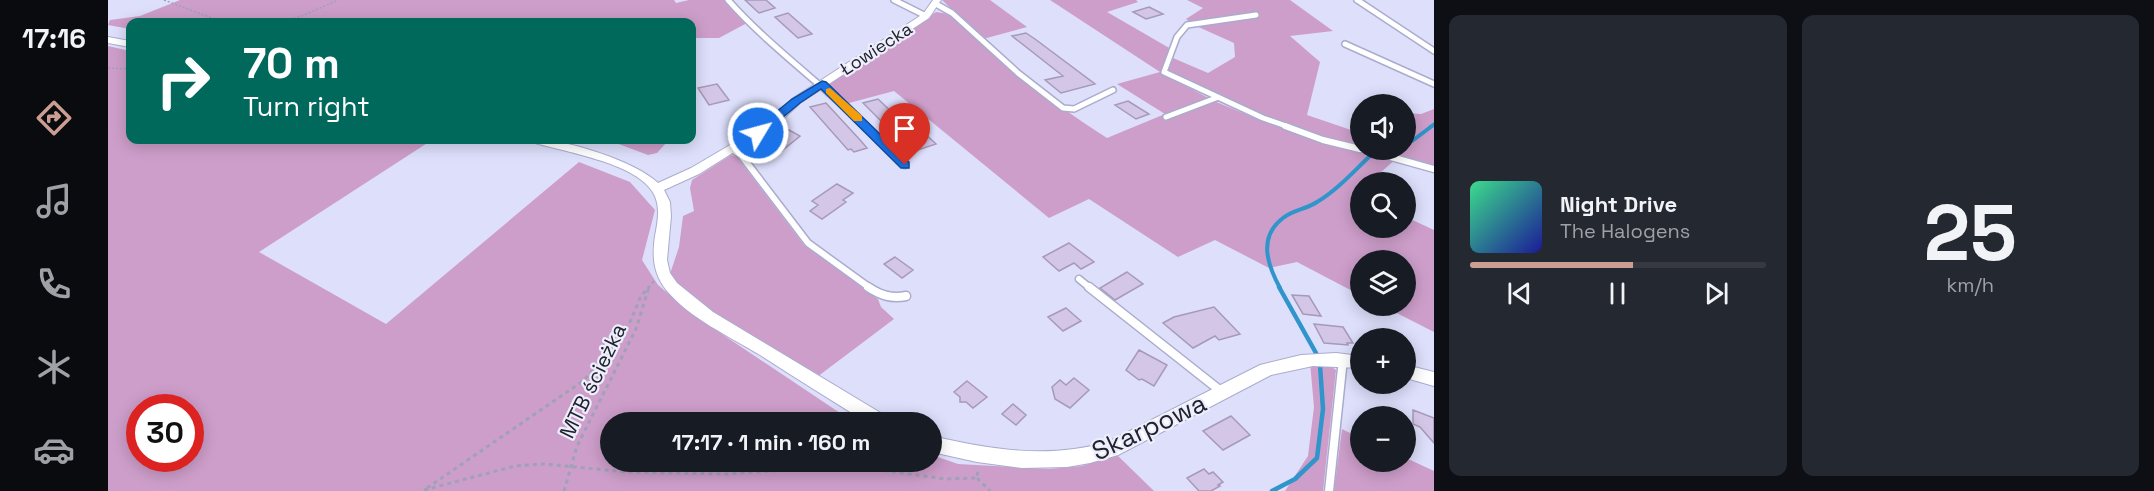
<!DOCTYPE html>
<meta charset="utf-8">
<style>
:root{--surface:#171b24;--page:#242831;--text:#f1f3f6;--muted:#9ea1a6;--line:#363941;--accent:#cc9e91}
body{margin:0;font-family:"Space Grotesk",sans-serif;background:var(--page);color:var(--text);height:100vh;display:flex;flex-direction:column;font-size:22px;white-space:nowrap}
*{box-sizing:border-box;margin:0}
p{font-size:20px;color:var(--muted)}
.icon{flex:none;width:33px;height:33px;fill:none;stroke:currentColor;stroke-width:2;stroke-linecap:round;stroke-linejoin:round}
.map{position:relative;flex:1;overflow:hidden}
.sheet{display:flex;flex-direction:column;gap:15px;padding:15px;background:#0d0f14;width:720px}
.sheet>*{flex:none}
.top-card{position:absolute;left:18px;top:18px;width:570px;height:126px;border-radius:12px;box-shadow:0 3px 15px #0003;background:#00695c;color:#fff;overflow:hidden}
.controls{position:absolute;left:1242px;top:94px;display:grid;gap:12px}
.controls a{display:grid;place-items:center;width:66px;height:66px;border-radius:50%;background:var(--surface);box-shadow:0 3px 15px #0003;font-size:30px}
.speed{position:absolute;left:18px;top:394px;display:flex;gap:12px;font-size:30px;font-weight:700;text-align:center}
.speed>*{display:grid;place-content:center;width:78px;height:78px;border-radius:50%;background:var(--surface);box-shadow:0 3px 15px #0003;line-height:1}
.speed .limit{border:9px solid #d22;background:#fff;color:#111}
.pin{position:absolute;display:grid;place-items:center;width:51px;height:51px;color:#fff;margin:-62px -26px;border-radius:50% 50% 50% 0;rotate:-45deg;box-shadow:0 0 6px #0007}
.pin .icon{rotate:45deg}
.me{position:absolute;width:66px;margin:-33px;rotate:53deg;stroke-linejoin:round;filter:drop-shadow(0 0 4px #0008)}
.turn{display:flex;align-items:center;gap:21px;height:126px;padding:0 18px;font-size:27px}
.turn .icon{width:78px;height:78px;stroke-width:2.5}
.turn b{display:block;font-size:42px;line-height:51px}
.sheet .widget{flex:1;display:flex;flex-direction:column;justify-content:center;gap:9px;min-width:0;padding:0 21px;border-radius:12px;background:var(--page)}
.sheet .dial{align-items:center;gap:0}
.dial b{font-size:78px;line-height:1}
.song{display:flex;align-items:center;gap:18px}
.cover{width:72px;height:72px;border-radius:9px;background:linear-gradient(135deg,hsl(150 70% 55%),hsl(240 70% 35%))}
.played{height:6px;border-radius:3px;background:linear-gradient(90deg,var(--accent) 55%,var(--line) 55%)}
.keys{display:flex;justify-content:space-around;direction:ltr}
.sheet .tiles{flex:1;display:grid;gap:15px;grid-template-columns:repeat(2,1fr)}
.trip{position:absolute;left:492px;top:412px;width:342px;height:60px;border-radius:30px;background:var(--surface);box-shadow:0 3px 15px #0003;font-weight:700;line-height:60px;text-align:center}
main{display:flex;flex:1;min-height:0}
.tabs{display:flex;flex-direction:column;width:108px;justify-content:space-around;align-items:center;background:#090b0e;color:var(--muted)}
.tabs .icon{width:42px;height:42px}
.tabs .current{color:var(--accent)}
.tabs b{font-size:27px;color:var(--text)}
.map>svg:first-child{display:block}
.green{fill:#cd9eca;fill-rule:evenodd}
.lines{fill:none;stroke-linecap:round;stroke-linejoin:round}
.stream-far2{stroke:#3095cb;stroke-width:3}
.stream-far1{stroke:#3095cb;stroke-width:4}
.stream{stroke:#3095cb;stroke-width:4.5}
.building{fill:#d4c6e6;stroke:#a799b8;stroke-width:1.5}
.lane-far2-casing{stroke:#aaaccd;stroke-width:8}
.lane-far1-casing{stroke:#aaaccd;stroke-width:9}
.lane-casing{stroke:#aaaccd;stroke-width:11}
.street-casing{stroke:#aaaccd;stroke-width:2}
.path-far2{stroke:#9fa1b7;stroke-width:1.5;stroke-dasharray:2 2;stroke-linecap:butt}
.path-far1{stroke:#9fa1b7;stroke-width:2;stroke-dasharray:3 3;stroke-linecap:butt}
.path{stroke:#9fa1b7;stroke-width:3;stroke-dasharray:4 4;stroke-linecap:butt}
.lane-far2{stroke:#fff;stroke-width:5}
.lane-far1{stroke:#fff;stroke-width:6}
.lane{stroke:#fff;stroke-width:8}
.street{fill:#fff;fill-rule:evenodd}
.route{fill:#1a73e8;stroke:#114b97;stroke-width:1.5}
.slow{fill:#f59e0b}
.labels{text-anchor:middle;stroke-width:4.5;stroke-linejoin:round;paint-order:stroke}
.far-street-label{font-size:18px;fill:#21222e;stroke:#edeefc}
.street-label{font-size:21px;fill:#21222e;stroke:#edeefc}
.near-street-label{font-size:26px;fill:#21222e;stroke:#edeefc}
</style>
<main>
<nav class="tabs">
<b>17:16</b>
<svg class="icon current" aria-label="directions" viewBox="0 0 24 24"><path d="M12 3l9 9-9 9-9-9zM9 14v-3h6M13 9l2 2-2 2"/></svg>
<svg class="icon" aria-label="music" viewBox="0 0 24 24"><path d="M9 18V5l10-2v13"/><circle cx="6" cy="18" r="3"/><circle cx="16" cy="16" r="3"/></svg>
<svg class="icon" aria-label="phone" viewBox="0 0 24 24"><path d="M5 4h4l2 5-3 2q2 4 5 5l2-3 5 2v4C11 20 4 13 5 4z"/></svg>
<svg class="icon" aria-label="climate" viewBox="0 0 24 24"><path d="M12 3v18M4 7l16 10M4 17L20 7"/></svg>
<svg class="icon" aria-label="car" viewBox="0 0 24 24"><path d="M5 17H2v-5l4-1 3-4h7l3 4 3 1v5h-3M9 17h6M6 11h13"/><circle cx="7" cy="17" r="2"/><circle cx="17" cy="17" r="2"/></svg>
</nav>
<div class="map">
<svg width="1326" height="491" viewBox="0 0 1326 491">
<rect width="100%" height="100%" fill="#dddffb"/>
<path class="green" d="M72,0H566L568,3L581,0H616L639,23L611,38H584V22H22V29L0,25L2,20L32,16Z
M834,0H882L919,27L875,39Z
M942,0H1028L1030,2L999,12L1063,49L1053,73L1106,101L1154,121L1220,142L1216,137L1156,117L1060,71L1065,58L1100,73L1127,57L1126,43L1086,25L1152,16L1149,14L1083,23L1078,19L1095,8L1079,0H1182L1225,31L1182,36L1212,62L1199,115L1249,132L1252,131V150H1298V113L1313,114L1326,109V166L1290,157L1261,183H1252L1250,194L1252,195V228H1298V217L1326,230V332L1275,306H1298V261H1252V295L1189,262L1161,268L1107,240L1070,257L981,199L941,218L786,91L741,103L719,84L828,12L841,14C891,59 942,102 999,138L1057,114L1009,84L1052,72Z
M0,46L22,51V140H324L151,252L278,324L471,162L522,182L547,210L534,260L550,285L587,316L747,423H502V462H824V455L850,464L941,469L974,466L1008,454L1046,491H0ZM32,408H82V459H32Z
M500,140H556L558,143L549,153L540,155Z
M623,155L629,157L696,245L770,299L773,307L786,319L709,377L595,306L571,286L562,274L571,247L575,216L586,211L582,188L584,180Z
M1202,362H1217L1228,370L1215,491H1177L1200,456L1206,407Z
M1234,429L1252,438V462H1298V458L1326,471V491H1226Z"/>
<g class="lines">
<path class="stream-far2" d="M1322,127L1326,124"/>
<path class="stream-far1" d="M1298,142L1304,141L1324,126
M1172,288C1159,264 1150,237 1175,218C1185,210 1199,209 1209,202C1229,190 1245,172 1262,156"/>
<path class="stream" d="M1171,287L1208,353
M1164,491L1187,479L1209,458L1215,409L1212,365"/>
</g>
<path class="building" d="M637,0H658L667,8L651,13Z
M1041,7L1055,14L1038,19L1025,12Z
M680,13L704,34L690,38L667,17Z
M918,33L927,39L987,84L953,93L937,80L955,76L904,36Z
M609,84L621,100L601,105L590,88Z
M770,99L791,119L799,117L828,144L804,152L755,103Z
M1020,101L1041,114L1028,119L1007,105Z
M718,103L753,141L759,148L746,152L743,149L740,150L702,107Z
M681,130L692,136L671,153L658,146Z
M729,184L745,193L735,200L738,202L714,219L702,211L710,205L704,201Z
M961,243L986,262L973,269L966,263L951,271L935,257Z
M787,257L805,270L794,278L776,264Z
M1019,272L1035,284L1007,300L992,288Z
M1184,295L1201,296L1213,316L1195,314Z
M1106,307L1132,334L1111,340L1107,336L1085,348L1055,323L1066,317Z
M958,308L973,321L955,331L940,317Z
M1206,324L1235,327L1245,343H1239L1240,345L1216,343Z
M1031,350L1059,365L1046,386L1034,379L1031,380L1018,370Z
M966,378L981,390L962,408L947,399L944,387L952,380L958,385Z
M859,381L879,397L865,408L858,402H852V397L846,392Z
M905,404L918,415L908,425L894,414Z
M1305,410L1326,418V443L1312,427L1305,424Z
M1123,416L1142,435L1115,450L1095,431Z
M1096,469L1101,474L1105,472L1115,482L1110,485L1112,486L1103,491H1091L1079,478Z"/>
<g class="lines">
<g class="lane-far2-casing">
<path id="lane-far2" d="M620,0C662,47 714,84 758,127
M786,0L818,16
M1249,0L1326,51
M828,4L844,13L910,73L955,108L966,109L1005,90
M1148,15L1079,25L1069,37L1056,72L1155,118L1181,127
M1237,44L1326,84
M1058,117L1108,98"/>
</g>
<g class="lane-far1-casing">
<path id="lane-far1" d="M757,126L797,165
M1177,126L1215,140L1252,149
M624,149L633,155L700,243L762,288
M1258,150L1326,169
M971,279L982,288"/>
</g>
<g class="lane-casing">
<path id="lane" d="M760,287C772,295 783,299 798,296
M981,287L1114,392
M1221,491L1235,359"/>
</g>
<g class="street-casing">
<path id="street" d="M825,0H833L821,18L692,103L672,122L642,142L591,174L556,190L562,202L563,216L559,260L562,273L569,283L605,312L781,418L783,423H760C724,401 688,378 652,355C621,336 583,319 559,291C545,274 544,256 547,236C550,221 553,204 544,191C525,162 456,152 424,142L422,140C453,137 527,161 550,183L583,168L634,138L664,118L684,99L815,14Z
M0,37L22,41V47L0,43Z
M1228,353L1252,356V368L1205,366L1163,375L1010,455L982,463L959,467L914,468L869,462L824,452V436C883,450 941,459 1000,442L1152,365L1193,355Z
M1298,365L1326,372V386L1298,378Z"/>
</g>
<path class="path-far2" d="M56,0L114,22
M170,22L194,16L230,0
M0,68L22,69"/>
<path class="path-far1" d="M540,288L546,281"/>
<path class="path" d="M869,478L882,491
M319,488L475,381L502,353L522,322L533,296L541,287
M316,490L407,466L436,464L520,472L618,474L745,466L837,479L869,478L870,470
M456,491L469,446L528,329L541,287"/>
<use href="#lane-far2" class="lane-far2"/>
<use href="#lane-far1" class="lane-far1"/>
<use href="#lane" class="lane"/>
<use href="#street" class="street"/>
</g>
<path class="route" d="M714,81L718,82L801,162V168H793L713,89L692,103L654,135H646V130L684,99Z"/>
<path class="slow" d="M722,88L754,116V121H746L718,93V89Z"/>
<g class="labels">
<g class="far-street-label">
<text transform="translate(768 49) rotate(-33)" y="6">Łowiecka</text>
</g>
<g class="street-label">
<text transform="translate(485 381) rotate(-64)" y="7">MTB ścieżka</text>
</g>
<g class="near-street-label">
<text transform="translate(1041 427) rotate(-25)" y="9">Skarpowa</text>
</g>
</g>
</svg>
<div class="controls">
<a><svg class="icon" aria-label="sound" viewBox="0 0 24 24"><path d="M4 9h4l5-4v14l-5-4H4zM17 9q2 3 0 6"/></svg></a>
<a><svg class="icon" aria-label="search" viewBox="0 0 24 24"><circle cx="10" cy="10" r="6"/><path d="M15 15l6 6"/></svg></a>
<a><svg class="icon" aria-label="layers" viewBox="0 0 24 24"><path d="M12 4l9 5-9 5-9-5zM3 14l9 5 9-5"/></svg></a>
<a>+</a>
<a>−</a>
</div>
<div class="speed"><div class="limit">30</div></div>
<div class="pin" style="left:797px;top:165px;background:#d93025"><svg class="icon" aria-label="arrive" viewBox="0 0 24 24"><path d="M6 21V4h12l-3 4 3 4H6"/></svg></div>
<svg class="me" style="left:650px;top:133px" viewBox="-20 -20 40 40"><circle r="17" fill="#1a73e8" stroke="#fff" stroke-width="3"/><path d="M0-11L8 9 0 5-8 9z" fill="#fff"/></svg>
<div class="trip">17:17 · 1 min · 160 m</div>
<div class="top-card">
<div class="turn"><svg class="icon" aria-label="right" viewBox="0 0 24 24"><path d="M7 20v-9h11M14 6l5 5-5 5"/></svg><div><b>70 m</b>Turn right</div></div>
</div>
</div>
<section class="sheet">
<div class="tiles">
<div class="widget">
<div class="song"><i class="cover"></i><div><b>Night Drive</b><p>The Halogens</p></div></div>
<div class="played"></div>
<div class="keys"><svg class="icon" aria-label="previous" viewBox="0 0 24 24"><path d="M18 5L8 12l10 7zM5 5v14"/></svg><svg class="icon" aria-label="pause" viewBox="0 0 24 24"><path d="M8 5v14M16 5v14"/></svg><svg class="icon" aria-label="next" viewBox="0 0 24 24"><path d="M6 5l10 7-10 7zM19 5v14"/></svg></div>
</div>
<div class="widget dial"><b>25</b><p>km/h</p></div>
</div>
</section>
</main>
